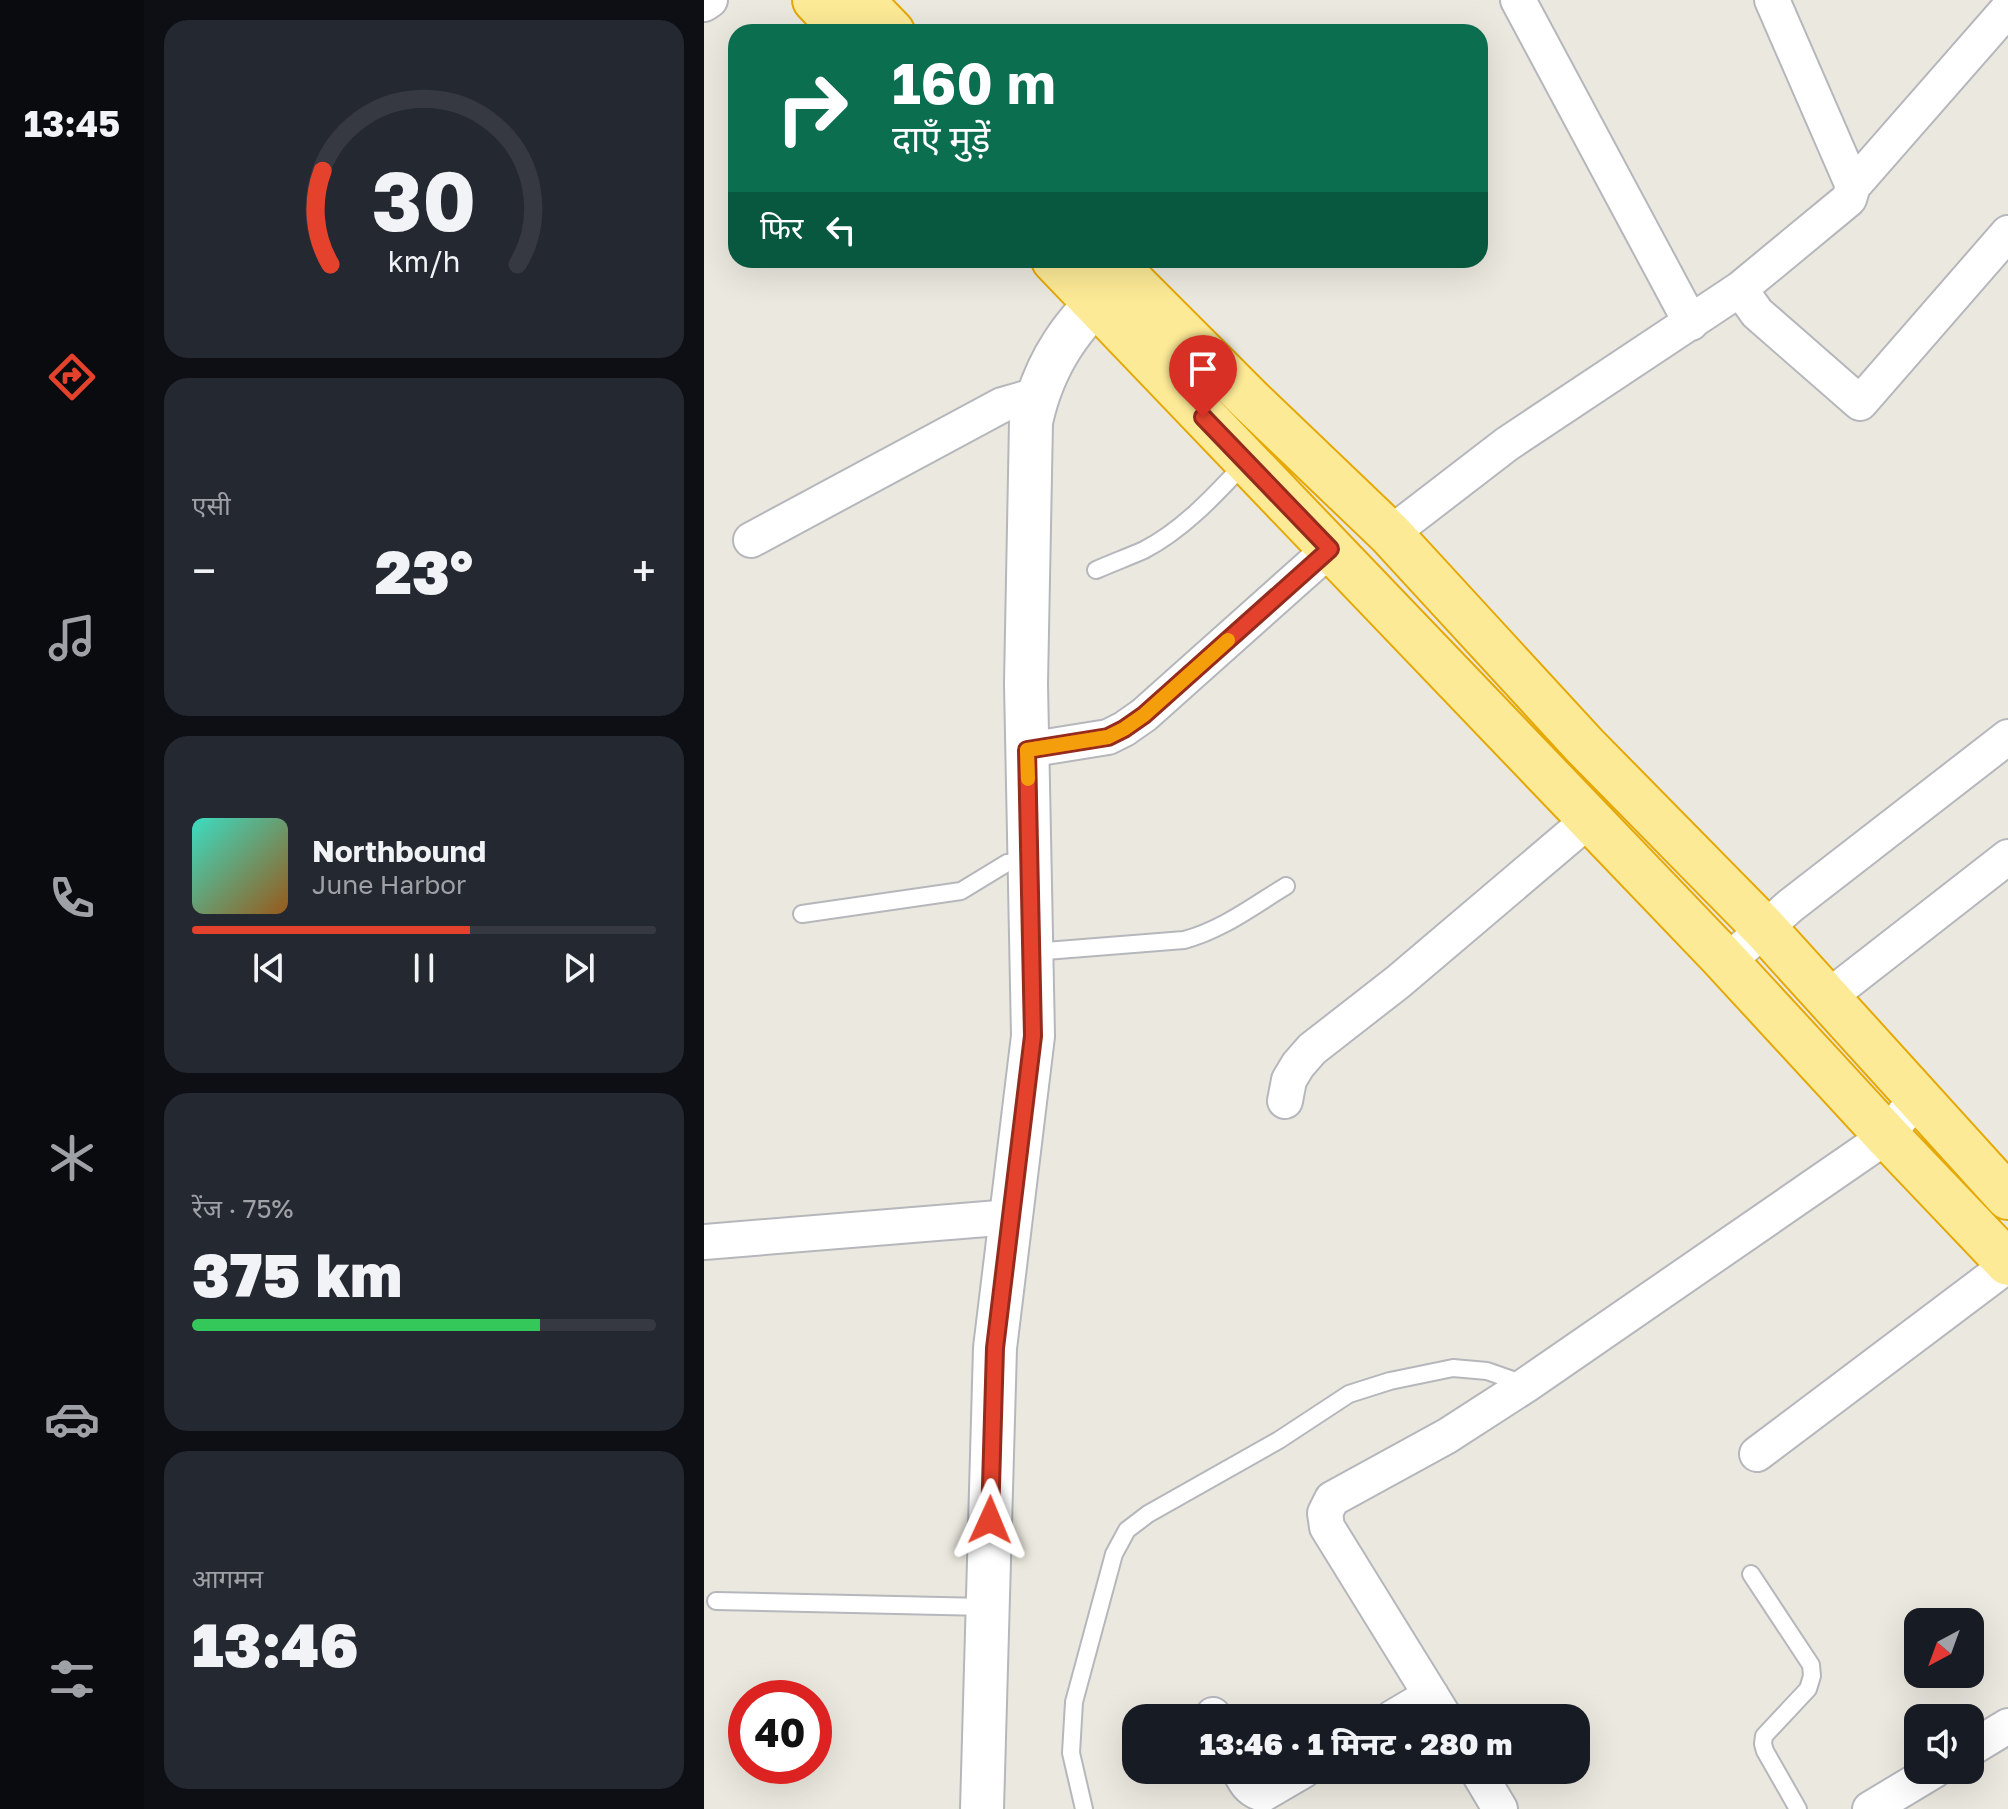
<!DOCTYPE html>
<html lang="hi">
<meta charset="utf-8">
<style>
:root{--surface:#171b24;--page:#242831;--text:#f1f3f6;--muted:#9ea1a6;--line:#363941;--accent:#e4422c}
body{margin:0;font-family:"Golos Text","Noto Sans Devanagari",sans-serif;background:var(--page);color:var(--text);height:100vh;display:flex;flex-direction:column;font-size:30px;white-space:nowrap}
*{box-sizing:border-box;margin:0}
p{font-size:26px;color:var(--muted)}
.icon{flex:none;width:44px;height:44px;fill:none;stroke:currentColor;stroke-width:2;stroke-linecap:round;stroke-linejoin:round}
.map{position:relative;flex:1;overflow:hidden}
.drawer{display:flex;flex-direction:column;gap:20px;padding:20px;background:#0d0f14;width:560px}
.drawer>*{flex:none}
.guide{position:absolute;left:24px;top:24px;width:760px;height:244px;border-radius:24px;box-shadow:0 8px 32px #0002;background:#0b6e4f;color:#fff;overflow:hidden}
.needle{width:52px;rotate:221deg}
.tools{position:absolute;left:1200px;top:1608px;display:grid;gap:16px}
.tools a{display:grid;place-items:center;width:80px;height:80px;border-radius:16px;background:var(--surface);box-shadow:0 8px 32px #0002;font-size:40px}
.speed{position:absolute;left:24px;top:1680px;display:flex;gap:16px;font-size:40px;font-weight:700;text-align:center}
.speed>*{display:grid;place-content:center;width:104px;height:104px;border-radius:50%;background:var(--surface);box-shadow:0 8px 32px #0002;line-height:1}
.speed .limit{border:12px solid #d22;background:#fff;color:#111}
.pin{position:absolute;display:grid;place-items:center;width:68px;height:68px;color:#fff;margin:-82px -34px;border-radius:50% 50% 50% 0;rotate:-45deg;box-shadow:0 0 8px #0007}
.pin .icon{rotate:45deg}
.me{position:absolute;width:88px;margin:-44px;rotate:1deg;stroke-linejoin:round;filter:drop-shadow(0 0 6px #0008)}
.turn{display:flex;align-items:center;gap:28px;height:168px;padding:0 32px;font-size:36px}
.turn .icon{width:104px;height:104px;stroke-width:2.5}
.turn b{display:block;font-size:56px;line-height:68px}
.then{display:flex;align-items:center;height:76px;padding:0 32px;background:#0003;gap:16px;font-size:30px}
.big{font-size:60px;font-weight:800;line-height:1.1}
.drawer .widget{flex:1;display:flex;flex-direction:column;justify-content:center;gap:12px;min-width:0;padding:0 28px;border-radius:24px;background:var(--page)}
.drawer .dial{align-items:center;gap:0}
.dial svg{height:208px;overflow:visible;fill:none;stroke:var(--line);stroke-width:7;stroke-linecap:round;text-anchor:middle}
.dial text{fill:var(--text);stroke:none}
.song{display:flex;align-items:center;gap:24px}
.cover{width:96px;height:96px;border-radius:12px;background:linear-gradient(135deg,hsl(170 70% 55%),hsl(30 70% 35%))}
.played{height:8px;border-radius:4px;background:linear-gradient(90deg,var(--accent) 60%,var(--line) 60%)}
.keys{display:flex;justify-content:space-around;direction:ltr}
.heat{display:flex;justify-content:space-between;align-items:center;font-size:44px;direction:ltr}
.charge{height:12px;border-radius:6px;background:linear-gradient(90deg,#34c759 75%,var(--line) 0)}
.trip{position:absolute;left:418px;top:1704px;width:468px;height:80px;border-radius:24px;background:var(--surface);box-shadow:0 8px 32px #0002;font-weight:800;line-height:80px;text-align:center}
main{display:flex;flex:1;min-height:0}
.menu{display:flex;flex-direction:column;width:144px;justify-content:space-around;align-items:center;background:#090b0e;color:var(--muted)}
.menu .icon{width:56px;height:56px}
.menu .selected{color:var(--accent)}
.menu b{font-size:36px;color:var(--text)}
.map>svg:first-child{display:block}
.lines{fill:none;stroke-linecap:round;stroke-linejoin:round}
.service-casing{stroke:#b5b7bc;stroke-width:20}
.minor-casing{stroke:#b5b7bc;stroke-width:38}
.tertiary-casing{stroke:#b5b7bc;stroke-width:46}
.trunk-casing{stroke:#e5a805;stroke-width:48}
.service{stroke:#fff;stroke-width:16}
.minor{stroke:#fff;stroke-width:34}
.tertiary{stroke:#fff;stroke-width:42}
.trunk{stroke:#fcea96;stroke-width:44}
.route-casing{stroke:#942b1d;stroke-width:20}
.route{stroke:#e4422c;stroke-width:14}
.slow{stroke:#f59e0b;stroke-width:14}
</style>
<main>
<nav class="menu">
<b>13:45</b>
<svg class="icon selected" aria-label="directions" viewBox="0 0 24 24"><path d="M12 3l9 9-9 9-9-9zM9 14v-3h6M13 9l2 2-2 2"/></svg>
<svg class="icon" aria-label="music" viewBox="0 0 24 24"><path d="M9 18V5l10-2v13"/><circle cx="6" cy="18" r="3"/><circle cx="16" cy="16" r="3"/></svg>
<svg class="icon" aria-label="phone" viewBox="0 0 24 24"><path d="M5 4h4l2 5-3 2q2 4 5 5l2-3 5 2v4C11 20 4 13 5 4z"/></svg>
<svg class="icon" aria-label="climate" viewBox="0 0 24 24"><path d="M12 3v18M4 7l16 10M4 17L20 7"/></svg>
<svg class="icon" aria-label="car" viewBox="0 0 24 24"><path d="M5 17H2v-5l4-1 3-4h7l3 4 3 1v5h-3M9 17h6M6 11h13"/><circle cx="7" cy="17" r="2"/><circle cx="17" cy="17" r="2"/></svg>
<svg class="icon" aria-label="filters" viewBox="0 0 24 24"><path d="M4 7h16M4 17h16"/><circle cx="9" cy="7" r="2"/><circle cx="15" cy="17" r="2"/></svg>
</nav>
<section class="drawer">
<div class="widget dial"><svg viewBox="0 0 100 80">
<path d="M14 69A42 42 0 1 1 86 69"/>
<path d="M14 69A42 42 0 0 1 11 33" stroke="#e4422c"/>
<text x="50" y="56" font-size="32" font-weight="700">30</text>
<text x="50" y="72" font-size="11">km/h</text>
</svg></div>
<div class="widget"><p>एसी</p>
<div class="heat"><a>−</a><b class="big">23°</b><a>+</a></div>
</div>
<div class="widget">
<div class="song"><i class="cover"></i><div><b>Northbound</b><p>June Harbor</p></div></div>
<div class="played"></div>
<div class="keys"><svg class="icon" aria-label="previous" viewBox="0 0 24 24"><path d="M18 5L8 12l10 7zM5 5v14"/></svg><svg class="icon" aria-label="pause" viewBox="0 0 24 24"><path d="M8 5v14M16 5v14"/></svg><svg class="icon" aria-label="next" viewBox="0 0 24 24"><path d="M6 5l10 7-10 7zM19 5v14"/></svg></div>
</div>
<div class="widget"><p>रेंज · 75%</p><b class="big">375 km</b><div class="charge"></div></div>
<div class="widget"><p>आगमन</p><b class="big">13:46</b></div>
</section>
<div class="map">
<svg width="1304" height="1809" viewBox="0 0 1304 1809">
<rect width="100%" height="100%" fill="#ebe9df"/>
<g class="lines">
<g class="service-casing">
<path id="service" d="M392,570C408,563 424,557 440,550C479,530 511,495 541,463
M98,914L257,891L303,863L324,862
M329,952L480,940C518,930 549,906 582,886
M1047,1574L1107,1665L1108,1676L1104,1689L1060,1736L1059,1744L1061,1751L1094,1809
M12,1601L282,1607
M380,1809L367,1753L370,1702L410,1554L423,1530L444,1514L575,1440L645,1394L686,1381L749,1368L783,1371L820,1384"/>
</g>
<g class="minor-casing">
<path id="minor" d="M814,0L987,323
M1068,0L1149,186
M0,4L6,0
M1036,289L1053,313L1156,403L1304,233
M686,534L803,444L1036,289L1145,199L1149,186L1304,9
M47,540L298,405L333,395
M323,750L404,737L420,729L440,715L626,549
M1023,962L1086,906L1304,737
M1123,998L1304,857
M581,1101L585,1080L594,1065L608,1049L694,982L886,819
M0,1242L307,1217
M1053,1454L1304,1265
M509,1715L510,1718
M688,1718L727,1695
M741,1718L623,1527L621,1513L628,1499L743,1436L822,1385L1183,1136L1213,1097
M1266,1749L1304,1726
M535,1770C541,1782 545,1790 559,1794L600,1770
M773,1770L796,1809
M1166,1809L1231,1770"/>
</g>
<g class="tertiary-casing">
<path id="tertiary" d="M278,1809L291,1348L329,1036L322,684L327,422C340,361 370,321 417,279"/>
</g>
<g class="trunk-casing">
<path id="trunk" d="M111,0L141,32
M157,0L188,32
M350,260L1016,955L1183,1136L1304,1263
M406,260L547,401L686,534L881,746L1060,928L1304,1197"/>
</g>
<use href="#service" class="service"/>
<use href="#minor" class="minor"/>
<use href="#tertiary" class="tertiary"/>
<use href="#trunk" class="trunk"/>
</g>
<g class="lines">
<g class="route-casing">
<path id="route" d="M286,1520L291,1348L329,1036L323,750L404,737L420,729L440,715L626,549L499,417"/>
</g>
<use href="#route" class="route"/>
<path class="slow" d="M324,779L323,750L404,737L420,729L440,715L524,640"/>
</g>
</svg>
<div class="tools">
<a><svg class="needle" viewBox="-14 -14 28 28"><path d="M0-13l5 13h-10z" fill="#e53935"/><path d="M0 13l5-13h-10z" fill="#9ea1a6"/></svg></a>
<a><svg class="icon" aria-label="sound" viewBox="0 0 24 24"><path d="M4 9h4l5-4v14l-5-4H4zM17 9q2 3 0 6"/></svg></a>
</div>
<div class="speed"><div class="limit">40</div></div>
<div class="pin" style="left:499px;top:417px;background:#d93025"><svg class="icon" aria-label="arrive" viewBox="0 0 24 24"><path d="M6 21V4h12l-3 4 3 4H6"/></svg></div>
<svg class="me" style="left:286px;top:1520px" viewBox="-20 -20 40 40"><path d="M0-17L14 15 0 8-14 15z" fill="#e4422c" stroke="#fff" stroke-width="4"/></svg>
<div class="trip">13:46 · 1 मिनट · 280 m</div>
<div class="guide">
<div class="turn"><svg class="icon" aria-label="right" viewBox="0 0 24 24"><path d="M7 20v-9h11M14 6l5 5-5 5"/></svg><div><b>160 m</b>दाएँ मुड़ें</div></div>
<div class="then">फिर<svg class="icon" aria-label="left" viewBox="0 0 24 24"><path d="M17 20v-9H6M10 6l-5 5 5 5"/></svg></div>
</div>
</div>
</main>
